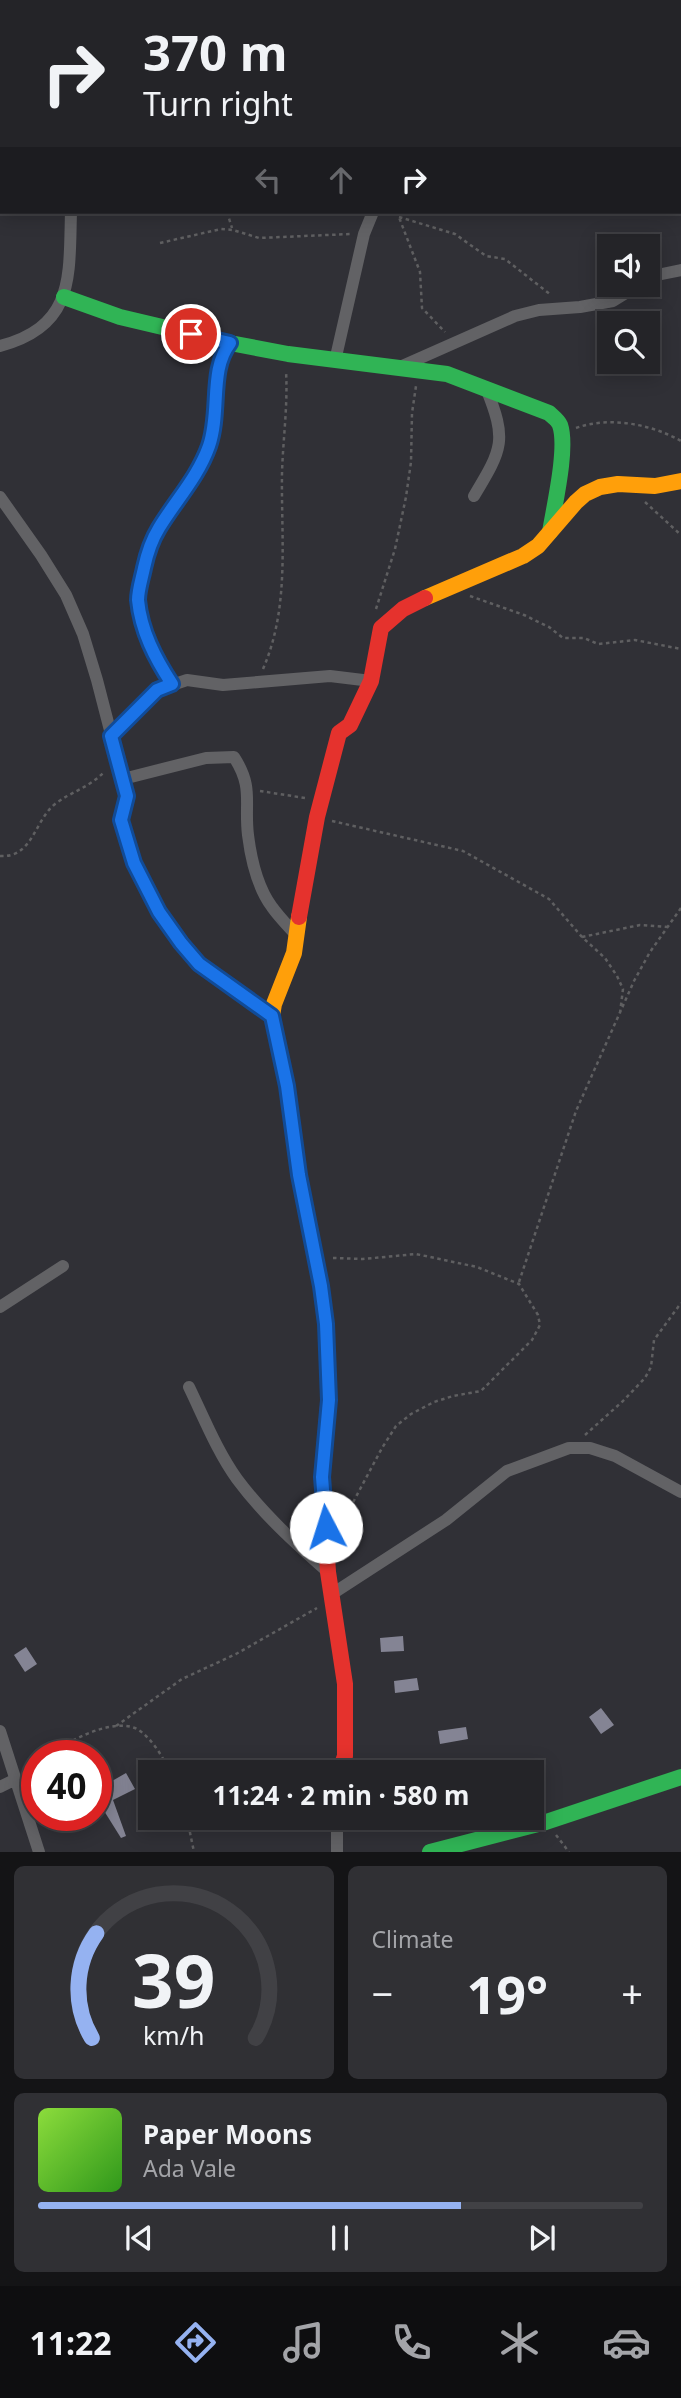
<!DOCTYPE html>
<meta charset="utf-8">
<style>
:root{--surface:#242428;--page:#303034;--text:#f1f3f6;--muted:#a3a4a8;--line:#414145;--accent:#95b2f1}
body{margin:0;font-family:"Noto Sans",sans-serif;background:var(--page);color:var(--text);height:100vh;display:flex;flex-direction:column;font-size:26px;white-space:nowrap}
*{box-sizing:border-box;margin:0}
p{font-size:23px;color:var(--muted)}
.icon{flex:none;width:38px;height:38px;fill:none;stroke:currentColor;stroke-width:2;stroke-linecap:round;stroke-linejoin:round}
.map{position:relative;height:1852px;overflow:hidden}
.details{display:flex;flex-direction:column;gap:14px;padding:14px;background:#141416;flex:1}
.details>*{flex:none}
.guide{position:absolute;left:0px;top:0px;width:682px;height:214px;box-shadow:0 4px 18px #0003,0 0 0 2px var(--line);background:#242428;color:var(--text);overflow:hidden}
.fabs{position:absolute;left:597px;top:234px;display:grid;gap:14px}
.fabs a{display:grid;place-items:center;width:63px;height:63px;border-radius:0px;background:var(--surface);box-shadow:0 4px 18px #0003,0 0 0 2px var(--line);font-size:35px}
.speed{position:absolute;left:21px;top:1740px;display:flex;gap:14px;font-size:35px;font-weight:700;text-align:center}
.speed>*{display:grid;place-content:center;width:91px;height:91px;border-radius:50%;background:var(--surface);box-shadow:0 4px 18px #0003,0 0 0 2px var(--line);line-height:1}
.speed .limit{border:10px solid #d22;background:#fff;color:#111}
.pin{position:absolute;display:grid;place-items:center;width:60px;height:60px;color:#fff;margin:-30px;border:4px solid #fff;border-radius:50%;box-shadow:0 2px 7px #0007}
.me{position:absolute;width:77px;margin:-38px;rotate:355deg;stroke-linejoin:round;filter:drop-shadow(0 0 5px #0008)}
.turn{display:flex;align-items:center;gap:24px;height:147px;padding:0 28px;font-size:32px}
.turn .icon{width:91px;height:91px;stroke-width:2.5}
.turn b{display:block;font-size:49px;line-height:60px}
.lanes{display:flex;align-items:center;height:66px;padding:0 28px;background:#0003;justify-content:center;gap:35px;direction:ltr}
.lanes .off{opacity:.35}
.big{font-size:52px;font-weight:700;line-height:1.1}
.details .widget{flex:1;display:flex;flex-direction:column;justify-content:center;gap:10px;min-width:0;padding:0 24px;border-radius:10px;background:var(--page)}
.details .dial{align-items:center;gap:0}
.dial svg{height:182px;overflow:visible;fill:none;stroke:var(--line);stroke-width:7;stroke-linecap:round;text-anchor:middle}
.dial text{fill:var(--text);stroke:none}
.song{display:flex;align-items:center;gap:21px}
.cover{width:84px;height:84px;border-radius:10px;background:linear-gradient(135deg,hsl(90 70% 55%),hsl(110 70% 35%))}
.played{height:7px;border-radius:4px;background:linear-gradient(90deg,var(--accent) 70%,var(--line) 70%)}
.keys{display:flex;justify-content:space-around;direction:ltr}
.heat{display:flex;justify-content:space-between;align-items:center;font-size:38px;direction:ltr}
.details .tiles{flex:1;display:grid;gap:14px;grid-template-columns:1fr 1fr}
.widget:last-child{grid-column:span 2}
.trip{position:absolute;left:138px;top:1760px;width:406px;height:70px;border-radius:0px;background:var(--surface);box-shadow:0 4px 18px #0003,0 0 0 2px var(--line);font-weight:700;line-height:70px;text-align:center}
.dock{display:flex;height:112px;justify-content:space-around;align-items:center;background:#0e0e10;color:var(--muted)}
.dock .icon{width:49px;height:49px}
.dock .current{color:var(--accent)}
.dock b{font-size:32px;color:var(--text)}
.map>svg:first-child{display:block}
.building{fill:#848494}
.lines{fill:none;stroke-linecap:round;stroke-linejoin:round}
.path{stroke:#5f5f61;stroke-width:2.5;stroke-dasharray:3.5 3.5;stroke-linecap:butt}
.street{stroke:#626265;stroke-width:12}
.fast{stroke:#30b455;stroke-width:16}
.slow{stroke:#ff9f0a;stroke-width:16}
.jam{stroke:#e5322d;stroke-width:16}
.route-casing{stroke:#114b97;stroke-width:18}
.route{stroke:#1a73e8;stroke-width:12}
</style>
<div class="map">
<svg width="681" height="1852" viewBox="0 0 681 1852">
<rect width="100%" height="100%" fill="#303036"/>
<path class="building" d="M403,1636L404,1651L381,1652L380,1638Z
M26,1647L37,1664L25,1672L14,1655Z
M417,1678L419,1690L395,1693L394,1681Z
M601,1708L614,1725L601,1734L589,1717Z
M466,1727L468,1739L440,1744L438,1731Z
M96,1773L105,1785L126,1773L135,1789L113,1800L126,1836L121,1838L96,1798Z"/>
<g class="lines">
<path class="path" d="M151,0L185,2
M94,1L117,0
M506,2L508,0
M227,212L232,228
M397,212L420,272L422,308L445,332
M399,217L455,234L486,256L505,259L551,295
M160,243L221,229L233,230L259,238L350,234
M576,428C609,416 651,424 681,441
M645,502L681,535
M470,596L524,615L549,627L563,638H584L598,644L635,640L681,649
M376,609L395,549L406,497L411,462L412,413L416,386
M263,669C290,607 281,540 282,473C283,439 288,405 286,371
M260,791L305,798
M332,821L463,851L549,899L582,937L605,958L617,976L623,989L620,1013
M0,856C33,858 34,821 55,804C72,791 89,788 105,771
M582,937L640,925L668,927
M333,1258L363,1259L416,1254L477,1267L519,1284L538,1315L540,1325L532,1340L481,1391L453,1396L434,1402L411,1414L396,1426L382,1448L342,1523
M519,1282L576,1111L634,981L650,952L681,908
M585,1435L623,1401L645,1378L651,1367L654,1340L681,1303
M116,1726L182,1679L236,1654L317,1608
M49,1755C69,1741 112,1717 137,1729C151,1737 164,1758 170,1773
M168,1768H197L227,1773
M28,1771L37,1764
M187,1818L194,1852
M556,1835L569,1852"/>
<path class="street" d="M79,0V2
M216,0V2
M365,0L368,2
M675,0L677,2
M648,281L657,275L681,270
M0,346C75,326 69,277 71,212
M335,361L364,234L373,212
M400,367L515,316L539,310L580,307L613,301L639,285
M474,496C503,448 507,440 486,388
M0,497L41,555L66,595L83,634L97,680L127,796L121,820L134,863L159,912L181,943L199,964L272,1016
M172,684L155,658L146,634L138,598L149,550L157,531L198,470L209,445L217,407V369L222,353L230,343
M111,736L157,690L187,680L223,685L330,676L371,681
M123,779L206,758L234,757C254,788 244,802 248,835C251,859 258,888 272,907C279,917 289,927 297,936
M0,1307L63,1266
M189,1387C204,1418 217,1451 237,1479C263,1514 295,1543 328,1572
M332,1594L446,1520L507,1471L569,1448H590L615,1456L681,1492
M0,1731L39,1852
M0,1787L16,1779
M337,1818V1852"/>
<path class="fast" d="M64,297L120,317L230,343L288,354L447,374L549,413C553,417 558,420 560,425C568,448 554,507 550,532
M430,1852L546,1822L681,1777"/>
<path class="slow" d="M425,598L523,556L538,546L576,502L585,494L600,487L618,484L655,486L681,481
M299,917L294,953L274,1004L272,1016L287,1086L299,1175L321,1286L326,1324L329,1394"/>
<path class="jam" d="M299,917L317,817L339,733L350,725L371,681L381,628L403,609L425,598
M329,1394L322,1477L328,1572L345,1684V1756L339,1773"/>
</g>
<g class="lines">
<g class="route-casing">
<path id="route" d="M191,334L230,343C209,370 221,411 209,446C198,477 176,500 159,528C151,541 147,554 144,568C142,578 138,590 138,600C141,631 155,658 172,684L157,690L111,736L127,796L121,820L134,863L159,912L181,943L199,964L272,1016L287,1086L299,1175L321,1286L326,1324L329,1400L322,1477L326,1527"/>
</g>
<use href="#route" class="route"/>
</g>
</svg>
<div class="fabs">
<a><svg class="icon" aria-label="sound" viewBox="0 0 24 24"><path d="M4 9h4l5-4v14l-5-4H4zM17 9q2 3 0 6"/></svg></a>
<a><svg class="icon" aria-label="search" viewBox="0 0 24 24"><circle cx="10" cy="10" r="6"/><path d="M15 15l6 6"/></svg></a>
</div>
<div class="speed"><div class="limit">40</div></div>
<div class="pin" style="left:191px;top:334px;background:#d93025"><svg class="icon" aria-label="arrive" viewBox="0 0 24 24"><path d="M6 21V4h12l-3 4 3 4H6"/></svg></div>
<svg class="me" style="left:326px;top:1527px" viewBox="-20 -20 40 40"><circle r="19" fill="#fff"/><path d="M0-13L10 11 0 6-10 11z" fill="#1a73e8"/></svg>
<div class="trip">11:24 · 2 min · 580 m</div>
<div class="guide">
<div class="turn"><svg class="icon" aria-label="right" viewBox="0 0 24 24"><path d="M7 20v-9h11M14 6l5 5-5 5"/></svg><div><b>370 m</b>Turn right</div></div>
<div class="lanes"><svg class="icon off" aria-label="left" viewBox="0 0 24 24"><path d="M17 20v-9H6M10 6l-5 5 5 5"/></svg><svg class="icon off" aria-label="ahead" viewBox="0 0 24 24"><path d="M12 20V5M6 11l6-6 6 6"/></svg><svg class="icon" aria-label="right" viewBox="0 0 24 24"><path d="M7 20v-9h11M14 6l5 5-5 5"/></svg></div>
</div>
</div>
<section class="details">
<div class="tiles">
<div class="widget dial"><svg viewBox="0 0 100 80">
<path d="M14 69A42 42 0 1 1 86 69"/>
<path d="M14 69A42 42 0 0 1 16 23" stroke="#95b2f1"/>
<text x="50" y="56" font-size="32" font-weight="700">39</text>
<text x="50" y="72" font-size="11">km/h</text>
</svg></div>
<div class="widget"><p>Climate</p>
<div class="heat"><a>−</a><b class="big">19°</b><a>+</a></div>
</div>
<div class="widget">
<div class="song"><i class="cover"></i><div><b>Paper Moons</b><p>Ada Vale</p></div></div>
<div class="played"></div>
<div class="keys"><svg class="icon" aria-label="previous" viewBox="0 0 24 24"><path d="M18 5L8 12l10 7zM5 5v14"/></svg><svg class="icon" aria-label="pause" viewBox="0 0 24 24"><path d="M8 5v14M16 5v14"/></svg><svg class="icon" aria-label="next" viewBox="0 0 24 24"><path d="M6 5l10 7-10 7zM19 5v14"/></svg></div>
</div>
</div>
</section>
<nav class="dock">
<b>11:22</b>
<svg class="icon current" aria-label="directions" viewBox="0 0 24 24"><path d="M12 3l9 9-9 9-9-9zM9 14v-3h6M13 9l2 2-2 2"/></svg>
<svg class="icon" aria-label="music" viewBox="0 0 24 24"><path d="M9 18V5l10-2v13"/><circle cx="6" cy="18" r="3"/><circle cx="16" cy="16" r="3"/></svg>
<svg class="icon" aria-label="phone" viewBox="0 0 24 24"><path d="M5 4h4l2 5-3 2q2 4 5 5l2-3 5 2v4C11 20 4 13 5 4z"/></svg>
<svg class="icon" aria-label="climate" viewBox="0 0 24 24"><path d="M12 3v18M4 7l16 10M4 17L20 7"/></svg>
<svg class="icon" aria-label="car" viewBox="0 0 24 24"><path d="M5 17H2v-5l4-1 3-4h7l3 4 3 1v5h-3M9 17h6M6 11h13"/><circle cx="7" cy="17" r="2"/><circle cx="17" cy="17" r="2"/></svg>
</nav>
